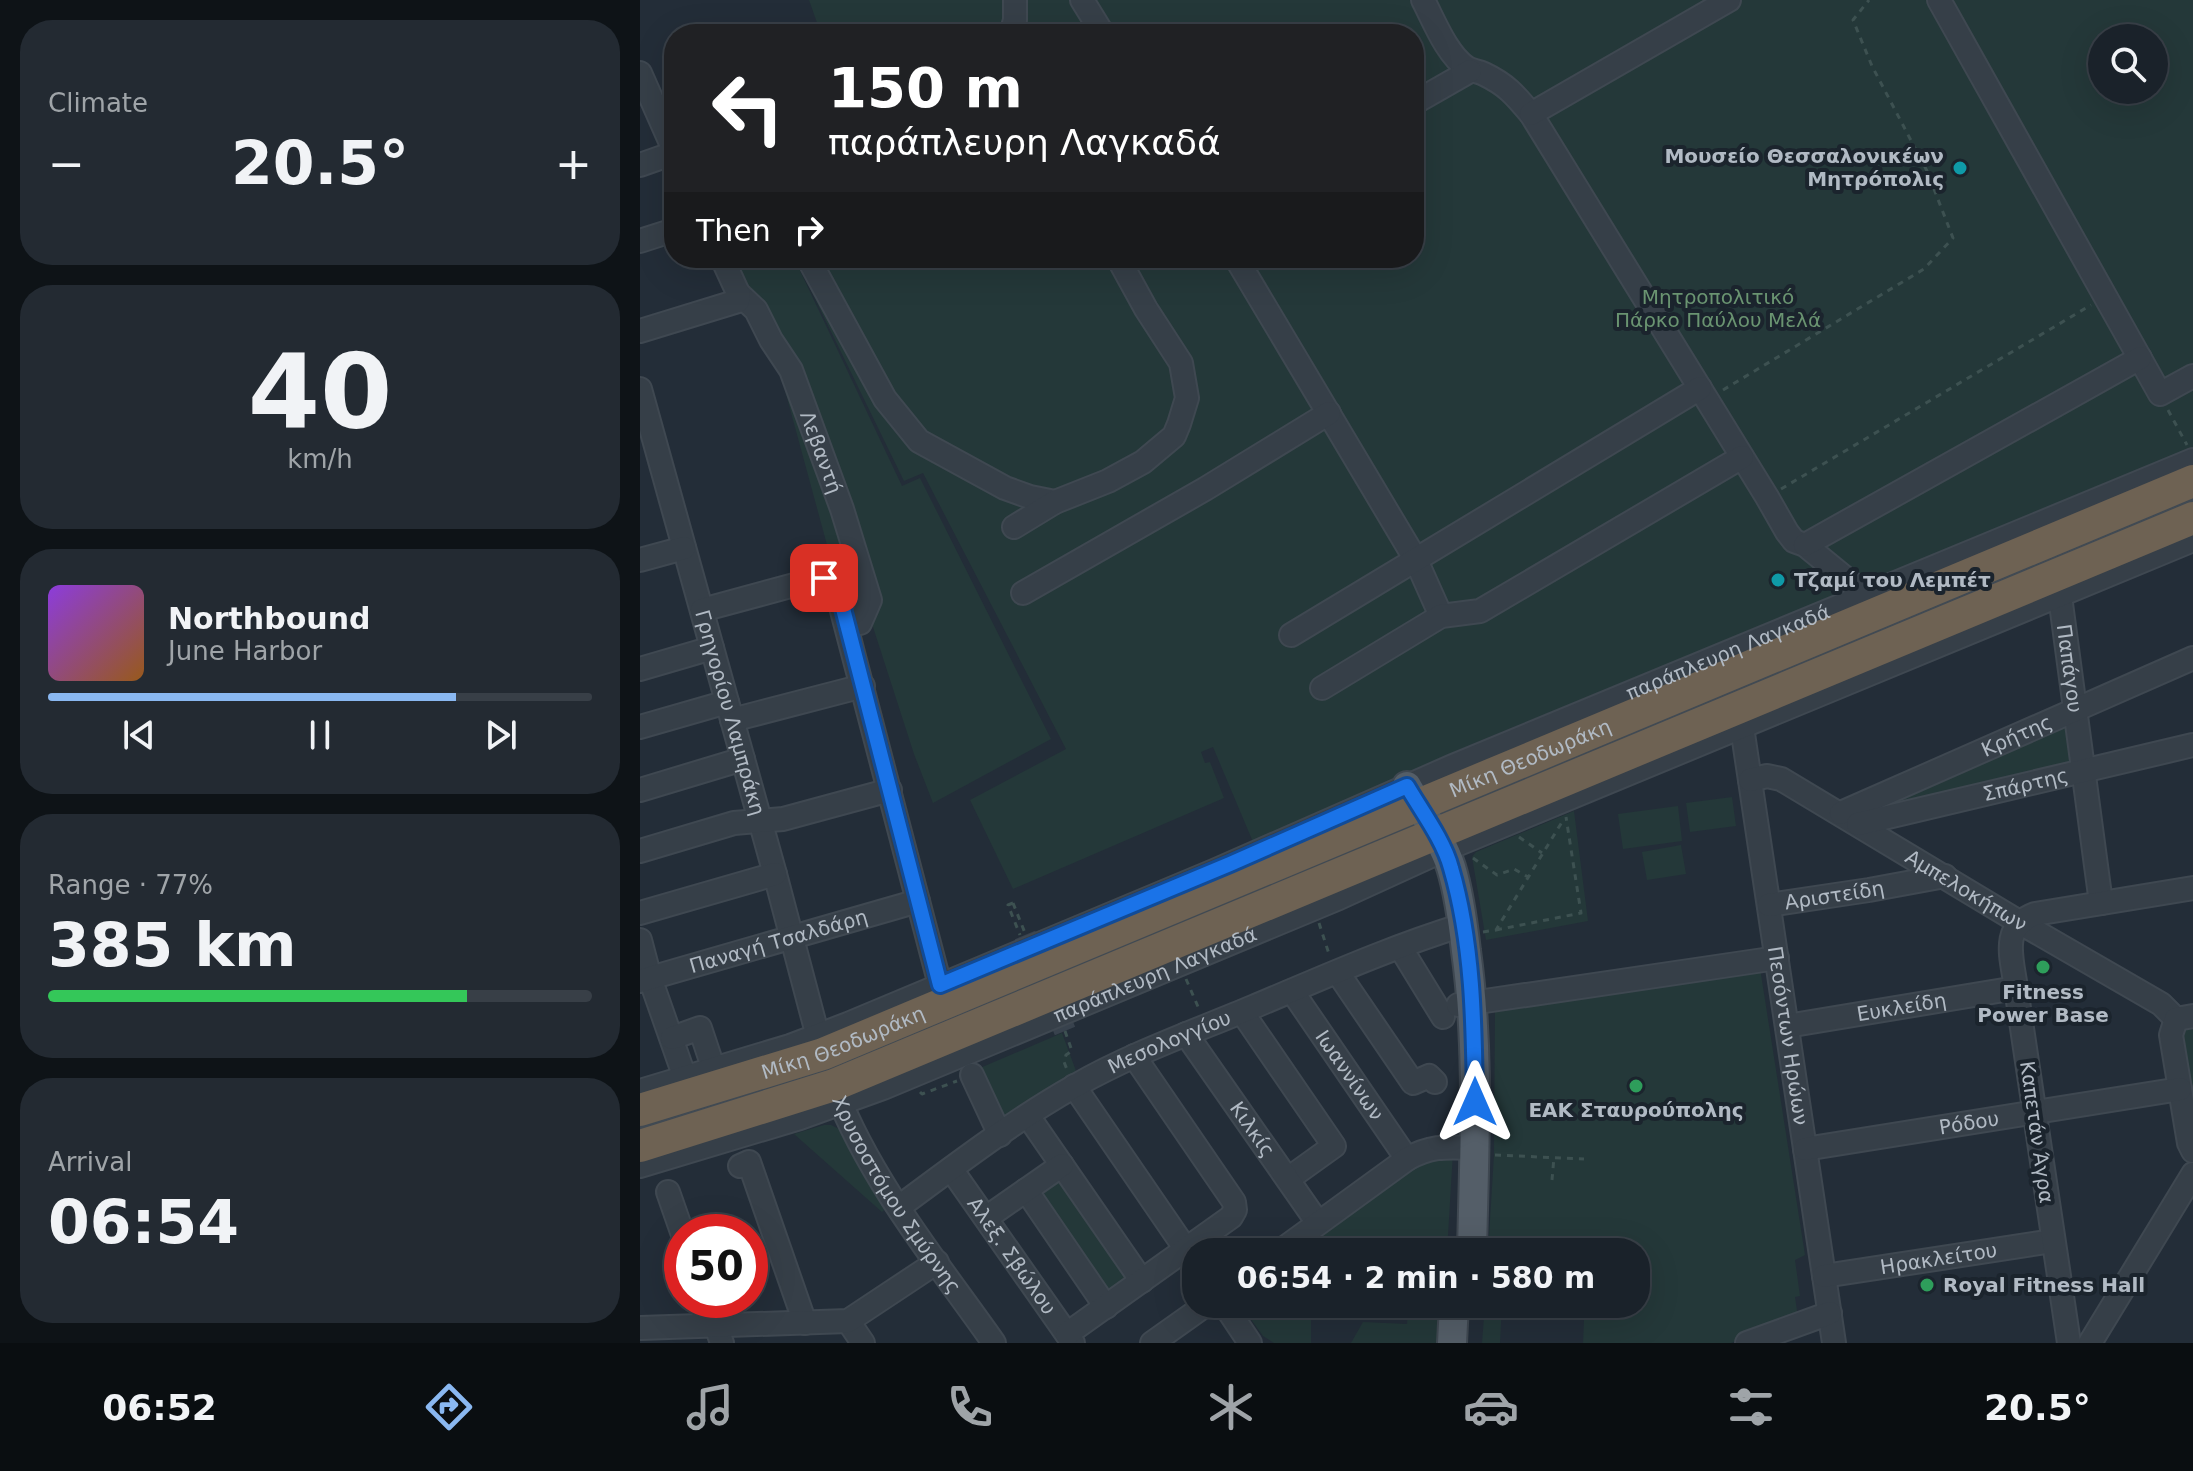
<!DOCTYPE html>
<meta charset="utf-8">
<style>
:root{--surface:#1a222a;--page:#232a32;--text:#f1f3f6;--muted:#9fa4a8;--line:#383f47;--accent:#8ab8f1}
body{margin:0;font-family:"DejaVu Sans",sans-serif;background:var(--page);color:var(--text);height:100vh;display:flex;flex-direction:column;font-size:30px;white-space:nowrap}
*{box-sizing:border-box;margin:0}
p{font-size:26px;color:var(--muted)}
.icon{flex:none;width:44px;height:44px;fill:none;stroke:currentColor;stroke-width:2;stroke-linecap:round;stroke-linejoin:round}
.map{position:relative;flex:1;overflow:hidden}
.side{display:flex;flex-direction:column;gap:20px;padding:20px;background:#0e1317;width:640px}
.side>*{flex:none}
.guide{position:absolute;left:24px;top:24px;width:760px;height:244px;border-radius:32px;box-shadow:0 8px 32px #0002,0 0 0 2px var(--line);background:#202124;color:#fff;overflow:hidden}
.tools{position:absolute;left:1448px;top:24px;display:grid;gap:16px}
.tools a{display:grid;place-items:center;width:80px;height:80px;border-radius:50%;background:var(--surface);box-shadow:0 8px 32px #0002,0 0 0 2px var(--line);font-size:40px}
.speed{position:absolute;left:24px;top:1214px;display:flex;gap:16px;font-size:40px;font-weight:700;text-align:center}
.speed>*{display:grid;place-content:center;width:104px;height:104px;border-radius:50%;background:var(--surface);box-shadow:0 8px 32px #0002,0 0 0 2px var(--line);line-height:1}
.speed .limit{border:12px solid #d22;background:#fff;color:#111}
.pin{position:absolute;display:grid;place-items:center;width:68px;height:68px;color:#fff;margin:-34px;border-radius:16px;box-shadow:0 4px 12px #0006}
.me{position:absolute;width:88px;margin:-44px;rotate:0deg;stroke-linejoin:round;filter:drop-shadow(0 0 6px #0008)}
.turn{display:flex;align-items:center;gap:28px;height:168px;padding:0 32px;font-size:36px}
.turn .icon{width:104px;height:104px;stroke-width:2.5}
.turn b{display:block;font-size:56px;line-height:68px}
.then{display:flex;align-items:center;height:76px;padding:0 32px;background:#0003;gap:16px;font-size:30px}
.big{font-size:60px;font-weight:700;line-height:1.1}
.side .card{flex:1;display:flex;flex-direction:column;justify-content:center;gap:12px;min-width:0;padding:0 28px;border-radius:32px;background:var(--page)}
.side .dial{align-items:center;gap:0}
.dial b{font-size:104px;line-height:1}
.song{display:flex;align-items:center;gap:24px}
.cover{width:96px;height:96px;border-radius:12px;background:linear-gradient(135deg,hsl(270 70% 55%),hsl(30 70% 35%))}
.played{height:8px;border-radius:4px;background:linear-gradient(90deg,var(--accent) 75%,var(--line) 75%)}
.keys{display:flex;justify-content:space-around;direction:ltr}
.heat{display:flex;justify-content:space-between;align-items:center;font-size:44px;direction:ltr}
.charge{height:12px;border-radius:6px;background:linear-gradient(90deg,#34c759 77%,var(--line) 0)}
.trip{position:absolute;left:542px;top:1238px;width:468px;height:80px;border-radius:32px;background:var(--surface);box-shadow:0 8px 32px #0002,0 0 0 2px var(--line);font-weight:700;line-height:80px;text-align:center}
.tab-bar{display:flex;height:128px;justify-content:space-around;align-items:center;background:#0a0e11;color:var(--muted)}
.tab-bar .icon{width:56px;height:56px}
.tab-bar .on{color:var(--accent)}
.tab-bar b{font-size:36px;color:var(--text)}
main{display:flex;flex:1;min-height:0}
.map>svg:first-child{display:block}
.green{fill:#243839;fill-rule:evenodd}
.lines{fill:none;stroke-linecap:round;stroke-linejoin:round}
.minor-tunnel{stroke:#38424d;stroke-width:22;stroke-dasharray:22 11;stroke-linecap:butt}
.minor-casing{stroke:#3f4851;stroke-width:26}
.major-casing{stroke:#3f4851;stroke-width:32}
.highway-casing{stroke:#414a53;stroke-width:36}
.path{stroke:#3d5151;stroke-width:3;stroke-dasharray:6 6;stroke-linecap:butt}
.minor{stroke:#363f48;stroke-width:22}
.major{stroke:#545e68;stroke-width:28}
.highway{stroke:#6e6253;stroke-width:32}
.route-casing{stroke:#114b97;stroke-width:20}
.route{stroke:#1a73e8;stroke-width:14}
.culture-dot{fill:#0f9aa8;stroke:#1b242d;stroke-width:3}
.leisure-dot{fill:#2e9e5b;stroke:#1b242d;stroke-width:3}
.labels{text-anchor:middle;stroke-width:8;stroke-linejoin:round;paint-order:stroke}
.poi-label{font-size:20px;font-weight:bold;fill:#b1bac4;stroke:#1b242d;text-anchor:start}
.park-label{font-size:20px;fill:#6a9471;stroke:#1b242d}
.street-label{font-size:20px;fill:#b1bac4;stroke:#1b242d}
</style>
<main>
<section class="side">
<div class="card"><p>Climate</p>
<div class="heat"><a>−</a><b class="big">20.5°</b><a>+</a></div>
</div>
<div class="card dial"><b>40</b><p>km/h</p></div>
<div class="card">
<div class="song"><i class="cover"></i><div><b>Northbound</b><p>June Harbor</p></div></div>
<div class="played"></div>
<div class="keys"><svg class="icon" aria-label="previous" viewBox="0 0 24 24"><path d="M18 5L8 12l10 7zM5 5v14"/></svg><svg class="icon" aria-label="pause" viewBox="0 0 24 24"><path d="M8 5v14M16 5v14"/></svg><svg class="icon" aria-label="next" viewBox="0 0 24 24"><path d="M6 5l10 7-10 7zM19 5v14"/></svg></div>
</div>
<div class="card"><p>Range · 77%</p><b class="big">385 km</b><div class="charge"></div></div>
<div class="card"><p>Arrival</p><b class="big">06:54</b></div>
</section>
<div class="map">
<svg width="1553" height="1343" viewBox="0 0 1553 1343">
<rect width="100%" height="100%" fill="#232d38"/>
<path class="green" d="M169,0H1553V448L823,748L613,842L573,747L561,752L565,763L570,762L584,798L373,889L330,800L426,749L283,473L264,481L155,258H774V34H181ZM1462,38H1514V90H1462Z
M92,258H154L262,486L280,478L411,739L293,803L274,754L213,565L193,567L137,361Z
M1434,710L1442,770L1218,824L1201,813Z
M1092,797L1096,826L1050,832L1046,803Z
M1038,806L1042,841L983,849L978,814Z
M934,811L948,921L846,940L832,857L836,852Z
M1041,845L1046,874L1007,880L1002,852Z
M1120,968L1165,1255L1155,1260L1160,1296L1155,1297L1158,1318L1091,1343H943L944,1320L966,1318L964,1304H996V1252H848L854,1155L855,1008Z
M1553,1016V1151L1532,1026Z
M422,1033L439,1079L360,1131L333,1071Z
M184,1125H191L199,1129L214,1156L246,1208L242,1212L154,1134Z
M813,1152L807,1252H649L772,1163Z
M421,1169L497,1280L467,1301L391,1190Z
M600,1304H671V1343H634L623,1336Z
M768,1304H804L802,1343H711L723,1322L767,1324Z
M845,1304H862L860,1343H842Z"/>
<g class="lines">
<path class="minor-tunnel" d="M385,935L425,1031"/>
<g class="minor-casing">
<g id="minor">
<path d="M442,0L463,34"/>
<path d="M783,0C794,21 807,55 827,68C832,71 838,71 844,74C867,85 875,95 891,114L1127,497L1147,532L1154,541L1165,545L1215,586L1227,607"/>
<path d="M1299,0L1520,394L1553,376"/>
<path d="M371,34L375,20V0"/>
<path d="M0,73L34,150"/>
<path d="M774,103L830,71"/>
<path d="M891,114L1089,0"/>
<path d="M0,165L34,153"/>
<path d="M0,241L34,230"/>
<path d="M168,258L245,399L279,441L365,488L390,497L415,502"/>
<path d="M596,258L776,560L801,616"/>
<path id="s1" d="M98,293L116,310L131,340L151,370L202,509L230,600L220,623"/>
<path d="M0,331L98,301L99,295L82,258"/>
<path id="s2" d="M0,389L135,874L181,1048"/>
<path d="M374,527L415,502L468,481L503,462L534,436L539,424L547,398L541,363L506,309L478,258"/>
<path d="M1165,545L1500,358"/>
<path d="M0,560L44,548"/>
<path id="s3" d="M1415,584L1420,596L1461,903"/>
<path d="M383,593L565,489L689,413"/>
<path d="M62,610L180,578L191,581L196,588L300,985"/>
<path d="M651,635L1060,388"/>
<path d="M0,669L72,648"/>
<path d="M682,688L801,616L840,611L1102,457"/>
<path d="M92,720L223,686"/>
<path d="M0,727L87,702"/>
<path id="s4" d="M1102,727L1194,1343"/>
<path id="s5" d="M1110,780L1127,776L1141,779L1379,922L1521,1004L1536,1019"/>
<path d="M0,790L103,759"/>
<path id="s6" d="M1201,813L1553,658"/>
<path id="s7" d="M1218,824L1553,745"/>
<path d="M0,851L94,823L143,819L250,790"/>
<path id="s8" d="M1129,905L1229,890L1305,876"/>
<path d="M0,913L135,874"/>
<path d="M0,940L10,978L45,1078"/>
<path d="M760,947L803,1017"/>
<path d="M698,973L773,1083L789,1076L795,1082"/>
<path id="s9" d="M0,981L278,901"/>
<path id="s10" d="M652,991L767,1159"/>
<path d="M818,1005L1137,958"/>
<path d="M602,1012L694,1146L648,1179"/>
<path d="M1553,1016L1536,1019L1531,1035L1549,1143L1553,1151"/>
<path id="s11" d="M1147,1026L1376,988"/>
<path id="s12" d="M546,1034L678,1223"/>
<path d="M32,1038L60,1028L74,1070"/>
<path d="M332,1075L360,1135"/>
<path d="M434,1086L556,1264"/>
<path id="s13" d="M0,1091L150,1046L208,1024L574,871L813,766L1553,460"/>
<path id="s14" d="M196,1091C230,1180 299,1265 354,1343"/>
<path d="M388,1116L502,1281"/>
<path id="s15" d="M1165,1149L1540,1089"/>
<path id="s16" d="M0,1166L160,1118L243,1088L699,898L804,850L1553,540"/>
<path d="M100,1166L109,1162L165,1323"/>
<path id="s17" d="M311,1169L433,1343"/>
<path d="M386,1190L466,1307"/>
<path d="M28,1192L42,1232"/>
<path id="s18" d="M259,1207C316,1165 373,1121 435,1086C491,1054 553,1032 613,1007C682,978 751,947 823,925"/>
<path d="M346,1218L422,1165"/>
<path d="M639,1252L767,1159C792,1145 807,1147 835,1148"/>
<path id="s19" d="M1184,1276L1413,1241"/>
<path d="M67,1300L82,1343"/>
<path d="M584,1304L610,1343"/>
<path d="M208,1321L223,1343"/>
<path d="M0,1328L208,1321L297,1262"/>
<path d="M427,1334L591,1217L595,1210L594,1202L494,1056"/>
<path d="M512,1343L567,1304"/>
<path d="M1107,1343L1190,1313"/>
<path d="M1429,1343L1376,988C1372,958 1360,927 1395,914L1553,888"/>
<path d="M1450,1343L1553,1174"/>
</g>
</g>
<g class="major-casing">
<path id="major" d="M767,786C781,811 802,839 811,867C819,893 823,924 826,951C840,1051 834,1152 832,1252
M812,1343L814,1304"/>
</g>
<g class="highway-casing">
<g id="highway">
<path id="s20" d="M0,1110L183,1054L1553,481"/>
<path d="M0,1146L194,1085L1553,518"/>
</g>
</g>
<path class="path" d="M1083,390L1284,269L1313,238L1287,171L1232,66L1213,20L1229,0
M1528,410L1547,445
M1141,489L1451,305
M879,837L902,853
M833,858L857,875L874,869L888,877
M373,903L368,905L380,935
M373,903L385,933
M679,923L689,954
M856,930L941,913L926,817
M843,932L856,930L922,822
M546,979L559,1009
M425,1031L432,1051L426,1055L424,1062L428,1072
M280,1092L282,1094L317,1081
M855,1155L944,1159
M912,1180L914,1157"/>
<use href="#minor" class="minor"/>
<use href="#major" class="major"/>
<use href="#highway" class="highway"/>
</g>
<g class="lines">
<g class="route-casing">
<path id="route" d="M184,578L191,581L200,597L300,985L590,864L767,786C781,810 804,841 811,868C833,943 834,1024 835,1102"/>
</g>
<use href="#route" class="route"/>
</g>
<g class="culture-dot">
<circle cx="1320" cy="168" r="8"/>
<circle cx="1138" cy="580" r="8"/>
</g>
<g class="leisure-dot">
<circle cx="1403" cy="967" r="8"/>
<circle cx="996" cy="1086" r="8"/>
<circle cx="1287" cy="1285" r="8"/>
</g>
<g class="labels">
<g class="poi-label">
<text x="1304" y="163" text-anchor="end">Μουσείο Θεσσαλονικέων<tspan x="1304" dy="23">Μητρόπολις</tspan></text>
<text x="1154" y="587">Τζαμί του Λεμπέτ</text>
<text x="1403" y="999" text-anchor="middle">Fitness<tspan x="1403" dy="23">Power Base</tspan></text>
<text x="996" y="1117" text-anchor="middle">EAK Σταυρούπολης</text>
<text x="1303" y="1292">Royal Fitness Hall</text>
</g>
<g class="park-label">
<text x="1078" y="304">Μητροπολιτικό<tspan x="1078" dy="23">Πάρκο Παύλου Μελά</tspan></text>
</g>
<g class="street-label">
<text dy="7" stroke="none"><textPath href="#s1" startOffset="182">Λεβαντή</textPath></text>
<text dy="7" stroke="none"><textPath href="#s13" startOffset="1174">παράπλευρη Λαγκαδά</textPath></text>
<text dy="7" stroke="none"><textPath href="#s3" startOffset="86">Παπάγου</textPath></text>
<text dy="7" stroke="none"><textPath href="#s2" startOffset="336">Γρηγορίου Λαμπράκη</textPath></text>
<text dy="7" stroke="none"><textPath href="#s6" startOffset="192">Κρήτης</textPath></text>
<text dy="7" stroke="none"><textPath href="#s20" startOffset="958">Μίκη Θεοδωράκη</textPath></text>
<text dy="7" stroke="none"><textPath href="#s7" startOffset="172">Σπάρτης</textPath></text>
<text dy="7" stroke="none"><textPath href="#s5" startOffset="248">Αμπελοκήπων</textPath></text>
<text dy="7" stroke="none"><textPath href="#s8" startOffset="66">Αριστείδη</textPath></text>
<text dy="7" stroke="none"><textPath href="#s9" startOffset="144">Παναγή Τσαλδάρη</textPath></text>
<text dy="7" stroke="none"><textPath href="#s16" startOffset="550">παράπλευρη Λαγκαδά</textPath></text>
<text dy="7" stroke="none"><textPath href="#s11" startOffset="116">Ευκλείδη</textPath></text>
<text dy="7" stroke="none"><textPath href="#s4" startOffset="312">Πεσόντων Ηρώων</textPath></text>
<text dy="7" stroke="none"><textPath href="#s20" startOffset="214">Μίκη Θεοδωράκη</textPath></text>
<text dy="7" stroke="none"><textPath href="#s18" startOffset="318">Μεσολογγίου</textPath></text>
<text dy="7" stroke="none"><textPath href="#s10" startOffset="102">Ιωαννίνων</textPath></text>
<text dy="7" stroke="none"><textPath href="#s15" startOffset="166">Ρόδου</textPath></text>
<text dy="7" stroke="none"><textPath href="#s12" startOffset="116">Κιλκίς</textPath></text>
<text transform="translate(1397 1132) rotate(82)" y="7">Καπετάν Άγρα</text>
<text dy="7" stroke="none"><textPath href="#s14" startOffset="120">Χρυσοστόμου Σμύρνης</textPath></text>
<text dy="7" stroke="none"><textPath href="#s17" startOffset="106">Αλεξ. Σβώλου</textPath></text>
<text dy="7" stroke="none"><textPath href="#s19" startOffset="116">Ηρακλείτου</textPath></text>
</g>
</g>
</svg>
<div class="tools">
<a><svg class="icon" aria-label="search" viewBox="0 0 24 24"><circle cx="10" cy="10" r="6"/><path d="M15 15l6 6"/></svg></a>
</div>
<div class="speed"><div class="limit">50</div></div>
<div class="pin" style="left:184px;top:578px;background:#d93025"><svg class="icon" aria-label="arrive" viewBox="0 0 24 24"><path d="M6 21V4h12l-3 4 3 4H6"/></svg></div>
<svg class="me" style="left:835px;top:1102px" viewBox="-20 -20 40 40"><path d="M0-17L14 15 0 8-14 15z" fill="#1a73e8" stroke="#fff" stroke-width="4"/></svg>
<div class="trip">06:54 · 2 min · 580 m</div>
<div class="guide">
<div class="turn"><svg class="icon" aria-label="left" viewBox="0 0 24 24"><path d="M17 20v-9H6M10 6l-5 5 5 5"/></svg><div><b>150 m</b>παράπλευρη Λαγκαδά</div></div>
<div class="then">Then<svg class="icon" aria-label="right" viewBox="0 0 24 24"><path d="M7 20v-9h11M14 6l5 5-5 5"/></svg></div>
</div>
</div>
</main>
<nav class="tab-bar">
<b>06:52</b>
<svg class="icon on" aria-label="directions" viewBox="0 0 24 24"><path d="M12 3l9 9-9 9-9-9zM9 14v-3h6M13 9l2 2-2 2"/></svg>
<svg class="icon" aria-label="music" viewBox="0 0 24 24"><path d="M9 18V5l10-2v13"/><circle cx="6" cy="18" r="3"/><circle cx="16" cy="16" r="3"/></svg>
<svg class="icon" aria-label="phone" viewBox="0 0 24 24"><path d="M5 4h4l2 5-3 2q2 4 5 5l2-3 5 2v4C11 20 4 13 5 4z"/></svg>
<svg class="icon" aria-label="climate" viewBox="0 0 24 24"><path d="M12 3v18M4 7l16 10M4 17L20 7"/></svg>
<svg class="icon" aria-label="car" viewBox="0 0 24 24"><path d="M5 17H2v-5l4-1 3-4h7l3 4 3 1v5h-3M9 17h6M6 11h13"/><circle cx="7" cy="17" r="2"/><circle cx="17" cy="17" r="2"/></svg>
<svg class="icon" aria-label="filters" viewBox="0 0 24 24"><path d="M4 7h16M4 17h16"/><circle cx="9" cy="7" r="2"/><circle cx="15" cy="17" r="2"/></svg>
<b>20.5°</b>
</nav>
